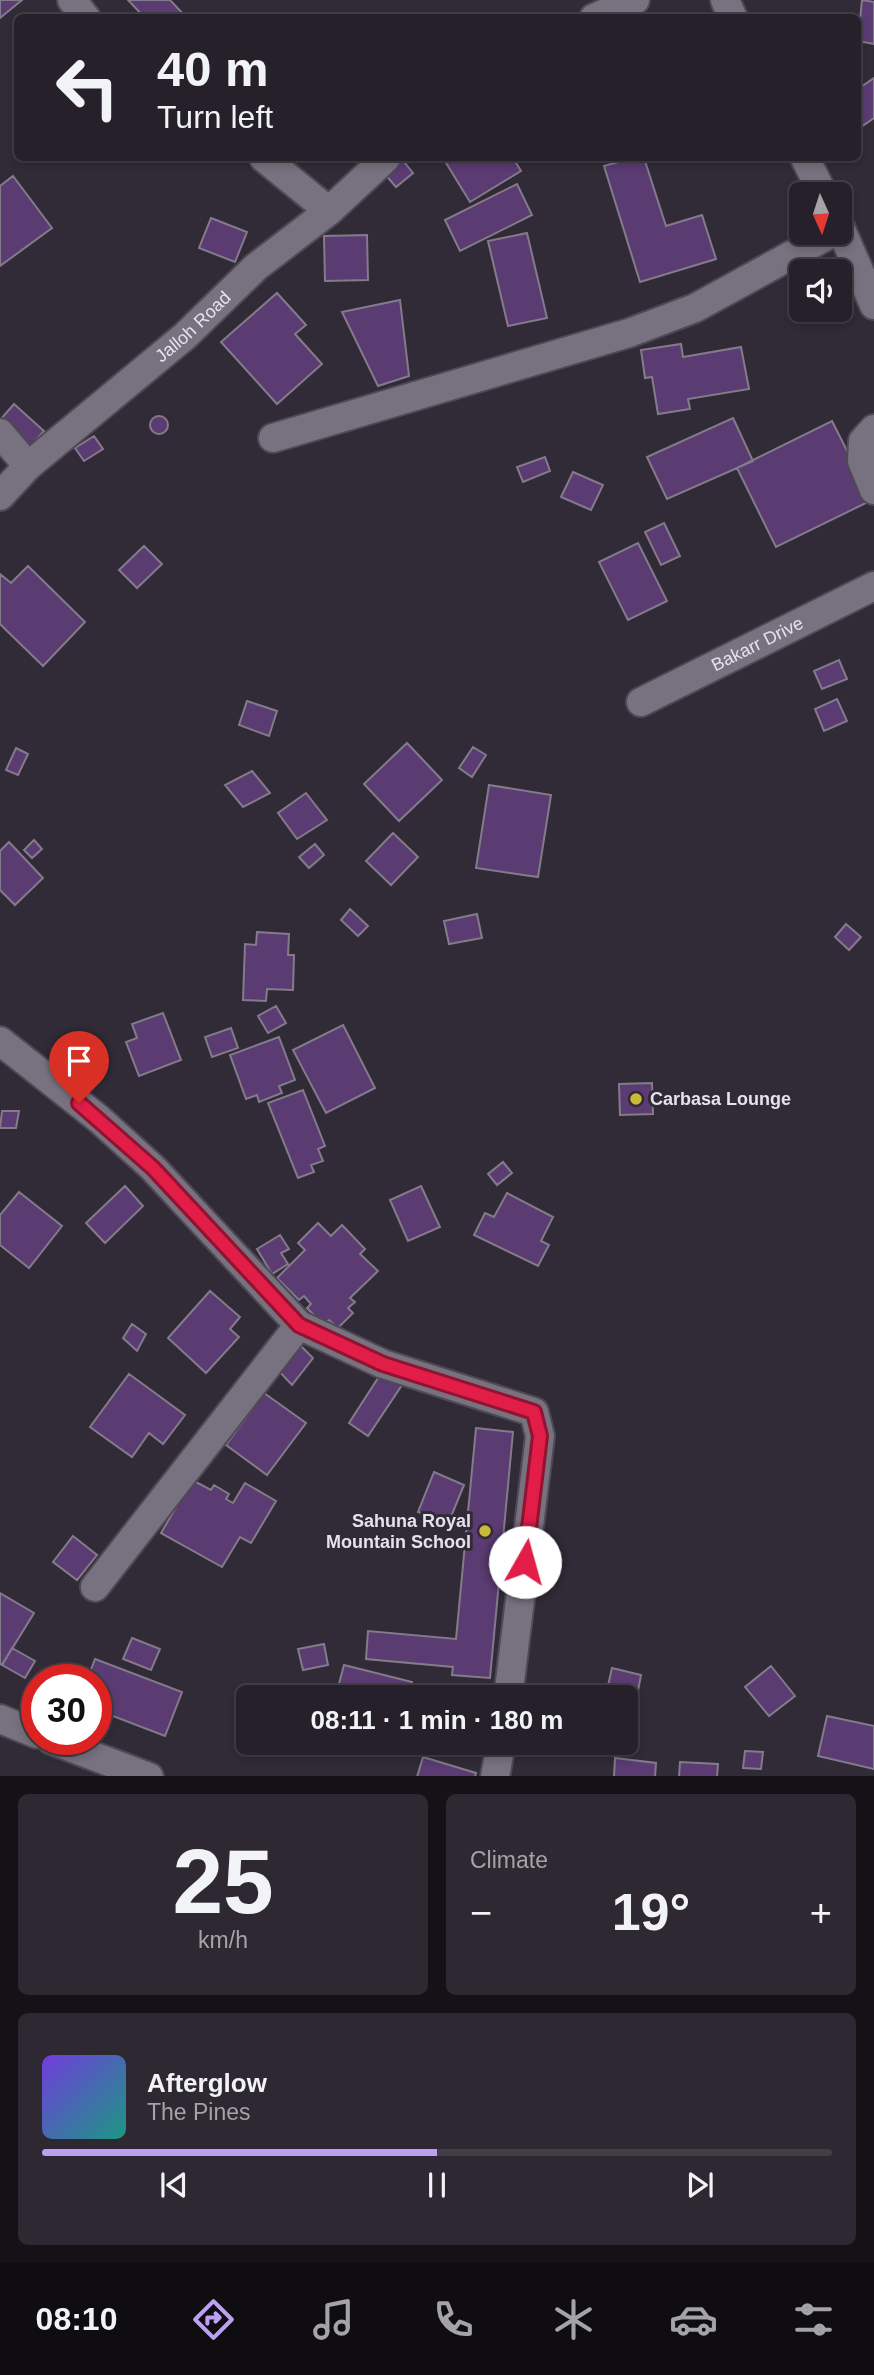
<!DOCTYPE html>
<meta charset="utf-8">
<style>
:root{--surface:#252029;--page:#2d2831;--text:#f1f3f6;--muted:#a3a3a8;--line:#423e46;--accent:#bca0f2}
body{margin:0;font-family:Arial,sans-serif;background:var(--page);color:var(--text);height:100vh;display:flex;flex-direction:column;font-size:26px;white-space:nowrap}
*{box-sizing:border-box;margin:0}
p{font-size:23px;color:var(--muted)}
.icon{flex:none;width:38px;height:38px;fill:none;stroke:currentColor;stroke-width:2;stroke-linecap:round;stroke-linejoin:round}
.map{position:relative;height:1776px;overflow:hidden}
.side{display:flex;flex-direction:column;gap:18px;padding:18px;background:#141217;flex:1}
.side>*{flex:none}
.banner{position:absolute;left:14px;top:14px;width:847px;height:147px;border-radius:10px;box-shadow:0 4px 10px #0003,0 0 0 2px var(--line);background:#252029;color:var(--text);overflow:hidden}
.needle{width:46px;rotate:177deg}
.buttons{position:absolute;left:789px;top:182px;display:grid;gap:14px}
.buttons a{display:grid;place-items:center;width:63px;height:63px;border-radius:10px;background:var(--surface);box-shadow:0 4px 10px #0003,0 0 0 2px var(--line);font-size:35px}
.speed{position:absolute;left:21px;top:1664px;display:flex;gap:14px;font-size:35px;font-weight:700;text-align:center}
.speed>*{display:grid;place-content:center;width:91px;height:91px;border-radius:50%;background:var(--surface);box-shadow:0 4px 10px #0003,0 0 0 2px var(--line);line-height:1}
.speed .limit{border:10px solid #d22;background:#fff;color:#111}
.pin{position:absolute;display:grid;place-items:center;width:60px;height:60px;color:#fff;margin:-72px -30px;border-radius:50% 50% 50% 0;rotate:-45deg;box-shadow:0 0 7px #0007}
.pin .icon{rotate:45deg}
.me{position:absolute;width:77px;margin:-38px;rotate:7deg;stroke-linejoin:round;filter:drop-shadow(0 0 5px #0008)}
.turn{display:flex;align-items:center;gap:24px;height:147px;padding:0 28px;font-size:32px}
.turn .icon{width:91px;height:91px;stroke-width:2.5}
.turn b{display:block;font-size:49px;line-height:60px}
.big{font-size:52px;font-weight:700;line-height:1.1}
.side .widget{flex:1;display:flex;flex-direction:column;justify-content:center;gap:10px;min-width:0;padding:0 24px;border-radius:10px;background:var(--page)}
.side .dial{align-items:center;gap:0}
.dial b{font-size:91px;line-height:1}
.song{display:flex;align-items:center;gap:21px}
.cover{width:84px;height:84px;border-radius:10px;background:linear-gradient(135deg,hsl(260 70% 55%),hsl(170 70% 35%))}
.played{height:7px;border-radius:4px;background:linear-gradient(90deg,var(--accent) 50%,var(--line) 50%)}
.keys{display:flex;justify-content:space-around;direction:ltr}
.heat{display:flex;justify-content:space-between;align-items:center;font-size:38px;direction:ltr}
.side .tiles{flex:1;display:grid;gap:18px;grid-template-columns:1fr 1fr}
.widget:last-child{grid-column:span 2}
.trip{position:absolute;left:236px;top:1685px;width:402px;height:70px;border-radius:10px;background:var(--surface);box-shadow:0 4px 10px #0003,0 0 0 2px var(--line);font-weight:700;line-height:70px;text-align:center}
.menu{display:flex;height:112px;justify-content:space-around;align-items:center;background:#0f0d10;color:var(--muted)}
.menu .icon{width:49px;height:49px}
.menu .active{color:var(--accent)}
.menu b{font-size:32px;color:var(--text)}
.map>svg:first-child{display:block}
.building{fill:#5a3b72;stroke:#837b8a;stroke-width:2}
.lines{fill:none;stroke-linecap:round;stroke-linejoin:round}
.minor-casing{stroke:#4e4953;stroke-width:32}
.minor{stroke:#78717f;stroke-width:28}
.route-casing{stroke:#92132f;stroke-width:18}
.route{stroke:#e11d48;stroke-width:12}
.poi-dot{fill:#cbba39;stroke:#312b37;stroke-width:2.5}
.labels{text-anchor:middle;stroke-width:6;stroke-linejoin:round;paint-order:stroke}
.street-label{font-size:18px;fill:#e6e1ea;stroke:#312b37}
.poi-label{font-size:18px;font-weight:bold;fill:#e6e1ea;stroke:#312b37;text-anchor:start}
</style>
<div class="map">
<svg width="874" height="1777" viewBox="0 0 874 1777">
<rect width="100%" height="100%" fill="#312b37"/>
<path class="building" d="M0,0H22L0,18Z
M128,0H170L187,18H145Z
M862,0L874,2V44L858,41Z
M874,78V118L858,129V89Z
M401,158L413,173L396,187L383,172Z
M443,158H513L521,171L470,202Z
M633,158H644L666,226L702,215L716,259L640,282L604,166Z
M13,176L52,228L0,266V186Z
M517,184L532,215L460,251L445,220Z
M211,218L247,232L235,262L199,248Z
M527,233L547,318L508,326L488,241Z
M367,235L368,280L325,281L324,236Z
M277,293L306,325L295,334L322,364L277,404L221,342Z
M400,300L409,376L378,386L342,312Z
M681,344L683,357L741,347L749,389L688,399L690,409L658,414L652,377L645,378L641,350Z
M14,404L44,431L28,449L0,420Z
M150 425a9 9 0 1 1 18 0a9 9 0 1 1-18 0Z
M733,418L753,461L667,499L647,457Z
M832,421L872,500L776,547L737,468Z
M94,436L103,449L84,461L75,448Z
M545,457L550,471L523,482L517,467Z
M573,472L603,485L591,510L561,497Z
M664,523L680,556L661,565L645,532Z
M638,543L667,601L628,620L599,562Z
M144,546L162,564L137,588L119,570Z
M28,566L85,622L43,666L0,624V574L11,583Z
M839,660L847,679L822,689L814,671Z
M837,699L847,721L824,731L815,709Z
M247,701L277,711L269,736L239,725Z
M407,743L442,780L399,821L364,784Z
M473,747L486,755L472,777L459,768Z
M16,748L28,754L18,775L6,770Z
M252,771L270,793L243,807L225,785Z
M489,785L551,795L538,877L476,868Z
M306,793L327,820L297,839L278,813Z
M393,833L418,857L391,885L366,861Z
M34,840L42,849L32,858L24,850Z
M9,842L43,878L15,905L0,890V851Z
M315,844L324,855L309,868L299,857Z
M350,909L368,926L358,936L341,920Z
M477,914L482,938L449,944L444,921Z
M846,924L861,937L849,950L835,937Z
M257,932L289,934L288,955H294L293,990L267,989L266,1001L243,1000L245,944L256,945Z
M276,1006L286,1023L268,1033L258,1016Z
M163,1013L181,1060L139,1076L126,1042L137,1038L132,1024Z
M343,1025L375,1088L326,1113L293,1050Z
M231,1028L238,1048L212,1057L205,1037Z
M279,1037L295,1080L279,1086L282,1093L259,1102L257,1095L246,1099L230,1055Z
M652,1083L653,1114L620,1115L619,1084Z
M303,1090L325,1146L318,1149L323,1161L311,1165L314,1172L298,1178L268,1103Z
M2,1111H19L16,1128H0Z
M503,1162L512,1173L497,1185L488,1174Z
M125,1186L143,1206L105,1243L86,1223Z
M421,1186L440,1227L408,1241L390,1200Z
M19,1192L62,1226L29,1268L0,1245V1215Z
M507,1193L553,1217L541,1241L549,1245L538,1266L474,1235L485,1213L494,1217Z
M318,1223L331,1236L342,1225L365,1249L360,1254L378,1271L350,1298L355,1302L348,1308L353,1313L338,1328L329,1320L323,1325L307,1308L311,1304L304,1296L299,1300L277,1278L305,1250L298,1243Z
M280,1235L289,1249L281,1253L288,1264L272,1274L257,1249Z
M210,1291L240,1317L230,1329L239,1337L206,1373L168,1338Z
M132,1324L146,1334L137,1351L123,1338Z
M296,1341L313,1358L292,1385L275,1367Z
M382,1372L402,1385L368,1436L349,1423Z
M129,1374L185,1415L163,1444L149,1433L132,1457L90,1427Z
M264,1393L306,1423L267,1475L226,1445Z
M476,1428L513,1432L490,1678L452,1675L453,1667L366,1659L368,1631L456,1639Z
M434,1472L464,1485L448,1524L418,1512Z
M192,1480L211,1490L214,1485L229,1494L226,1499L233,1503L245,1483L276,1501L251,1543L240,1537L222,1567L161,1533Z
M73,1536L97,1555L77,1580L53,1562Z
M0,1593L34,1613L2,1665L0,1664Z
M132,1638L160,1649L151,1670L123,1659Z
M324,1644L328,1665L303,1670L298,1649Z
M12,1648L35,1661L25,1678L2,1665Z
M95,1659L182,1692L165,1736L97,1710L100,1702L96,1701V1680H87Z
M344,1665L412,1682L409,1698L336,1695Z
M771,1666L795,1696L769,1716L745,1687Z
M612,1668L641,1675L637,1696L607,1690Z
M827,1716L874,1726V1769L818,1756Z
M745,1751L763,1752L761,1769L743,1768Z
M423,1757L476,1773L475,1777H417Z
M615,1758L656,1763L655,1777H614Z
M680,1762L718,1764L717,1777H679Z"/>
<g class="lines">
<g class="minor-casing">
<g id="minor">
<path d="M72,0L86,18"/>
<path d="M725,0L733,18"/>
<path d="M594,18L635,0"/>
<path d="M264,158L329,211"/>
<path d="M805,158L823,194"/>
<path d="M840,227L874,305"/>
<path d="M874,429L863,441L862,461L874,490"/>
<path d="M0,433L28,466"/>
<path d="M273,438L629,333L695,308L832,233"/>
<path id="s1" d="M0,496L28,466L185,336L256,267L329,211L386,158"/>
<path id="s2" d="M641,702L874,586"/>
<path d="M0,1041L99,1119L153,1168L299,1325L383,1364L534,1412L540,1436L508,1698"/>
<path d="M95,1587L299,1325"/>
<path d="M0,1719L37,1734"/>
<path d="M51,1740L149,1777"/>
<path d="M495,1777L501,1743"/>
</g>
</g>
<use href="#minor" class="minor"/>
</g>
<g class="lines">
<g class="route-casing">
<path id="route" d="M79,1103L153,1168L299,1325L383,1364L534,1412L540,1436L525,1562"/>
</g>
<use href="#route" class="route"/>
</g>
<g class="poi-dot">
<circle cx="636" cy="1099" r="7"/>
<circle cx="485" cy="1531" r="7"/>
</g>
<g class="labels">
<g class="street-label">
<text dy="6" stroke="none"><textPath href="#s1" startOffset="257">Jalloh Road</textPath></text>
<text dy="6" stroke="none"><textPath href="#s2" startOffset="130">Bakarr Drive</textPath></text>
</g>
<g class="poi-label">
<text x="650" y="1105">Carbasa Lounge</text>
<text x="471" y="1527" text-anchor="end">Sahuna Royal<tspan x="471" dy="21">Mountain School</tspan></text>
</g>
</g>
</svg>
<div class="buttons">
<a><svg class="needle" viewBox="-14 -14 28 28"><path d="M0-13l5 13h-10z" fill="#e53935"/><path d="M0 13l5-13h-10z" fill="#a3a3a8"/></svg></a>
<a><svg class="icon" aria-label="sound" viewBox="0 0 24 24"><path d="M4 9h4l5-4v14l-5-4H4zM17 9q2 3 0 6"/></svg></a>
</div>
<div class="speed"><div class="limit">30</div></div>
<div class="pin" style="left:79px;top:1103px;background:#d93025"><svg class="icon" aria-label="arrive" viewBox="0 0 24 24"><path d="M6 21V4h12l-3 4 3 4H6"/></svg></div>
<svg class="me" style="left:525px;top:1562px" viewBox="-20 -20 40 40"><circle r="19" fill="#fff"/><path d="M0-13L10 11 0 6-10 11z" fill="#e11d48"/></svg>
<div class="trip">08:11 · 1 min · 180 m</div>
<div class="banner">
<div class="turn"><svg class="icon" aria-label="left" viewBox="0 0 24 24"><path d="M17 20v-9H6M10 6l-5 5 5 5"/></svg><div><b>40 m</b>Turn left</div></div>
</div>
</div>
<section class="side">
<div class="tiles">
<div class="widget dial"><b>25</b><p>km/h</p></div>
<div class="widget"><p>Climate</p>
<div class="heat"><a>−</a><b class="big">19°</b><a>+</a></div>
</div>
<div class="widget">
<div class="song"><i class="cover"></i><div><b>Afterglow</b><p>The Pines</p></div></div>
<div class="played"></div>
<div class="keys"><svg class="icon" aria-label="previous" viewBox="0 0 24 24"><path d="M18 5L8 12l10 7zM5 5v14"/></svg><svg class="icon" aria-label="pause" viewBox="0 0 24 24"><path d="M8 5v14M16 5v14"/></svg><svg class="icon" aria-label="next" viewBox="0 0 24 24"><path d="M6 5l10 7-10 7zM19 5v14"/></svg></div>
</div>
</div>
</section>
<nav class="menu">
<b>08:10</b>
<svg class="icon active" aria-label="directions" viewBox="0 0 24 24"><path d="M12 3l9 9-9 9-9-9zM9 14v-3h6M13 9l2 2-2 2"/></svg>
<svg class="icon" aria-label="music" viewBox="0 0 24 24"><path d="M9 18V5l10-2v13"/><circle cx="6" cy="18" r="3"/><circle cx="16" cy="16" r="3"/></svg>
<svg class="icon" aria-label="phone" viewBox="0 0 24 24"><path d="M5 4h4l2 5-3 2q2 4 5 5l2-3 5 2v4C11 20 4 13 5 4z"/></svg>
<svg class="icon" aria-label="climate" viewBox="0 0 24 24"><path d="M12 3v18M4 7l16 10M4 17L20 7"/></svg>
<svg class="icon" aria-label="car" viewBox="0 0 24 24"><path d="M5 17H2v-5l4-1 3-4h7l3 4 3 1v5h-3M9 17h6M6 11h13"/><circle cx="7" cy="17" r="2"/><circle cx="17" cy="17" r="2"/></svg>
<svg class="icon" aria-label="filters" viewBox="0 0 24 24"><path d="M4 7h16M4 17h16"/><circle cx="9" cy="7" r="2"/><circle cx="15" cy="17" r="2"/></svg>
</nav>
